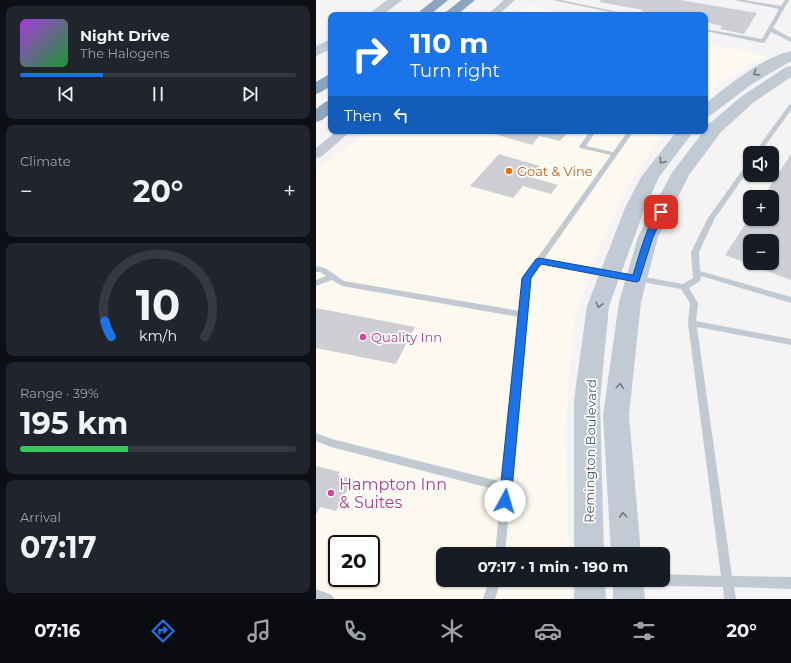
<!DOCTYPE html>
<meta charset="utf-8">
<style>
:root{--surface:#171b24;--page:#20242c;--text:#f1f3f6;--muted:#9ea1a6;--line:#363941;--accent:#1a73e8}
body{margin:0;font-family:Montserrat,sans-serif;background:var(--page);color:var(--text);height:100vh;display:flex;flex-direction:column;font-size:15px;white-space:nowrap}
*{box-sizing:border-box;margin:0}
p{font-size:13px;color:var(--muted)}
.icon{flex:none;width:22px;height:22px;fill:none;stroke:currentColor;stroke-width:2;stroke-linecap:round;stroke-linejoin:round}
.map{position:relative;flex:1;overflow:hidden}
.side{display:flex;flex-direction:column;gap:6px;padding:6px;background:#0d0f14;width:316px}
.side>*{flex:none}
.top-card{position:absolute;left:12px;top:12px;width:380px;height:122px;border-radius:8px;box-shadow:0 1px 3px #0004;background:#1a73e8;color:#fff;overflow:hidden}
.controls{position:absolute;left:427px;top:146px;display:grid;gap:8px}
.controls a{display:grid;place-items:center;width:36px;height:36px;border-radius:8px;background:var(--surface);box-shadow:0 1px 3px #0004;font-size:20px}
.speed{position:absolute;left:12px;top:535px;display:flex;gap:8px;font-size:20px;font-weight:700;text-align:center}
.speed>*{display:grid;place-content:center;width:52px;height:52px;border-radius:50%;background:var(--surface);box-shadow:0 1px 3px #0004;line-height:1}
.speed .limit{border:2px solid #111;border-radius:6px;background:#fff;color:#111}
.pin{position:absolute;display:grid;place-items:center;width:34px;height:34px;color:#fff;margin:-17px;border-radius:8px;box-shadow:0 2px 6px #0006}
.me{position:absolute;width:44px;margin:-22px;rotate:6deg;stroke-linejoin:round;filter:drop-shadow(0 0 3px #0008)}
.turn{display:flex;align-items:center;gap:14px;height:84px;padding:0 16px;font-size:18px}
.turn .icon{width:52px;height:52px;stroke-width:2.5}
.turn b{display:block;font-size:28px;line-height:34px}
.then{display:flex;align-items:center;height:38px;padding:0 16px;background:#0003;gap:8px;font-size:15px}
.big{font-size:30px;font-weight:700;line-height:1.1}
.side .card{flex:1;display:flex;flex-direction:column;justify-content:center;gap:6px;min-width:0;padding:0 14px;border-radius:8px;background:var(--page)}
.side .dial{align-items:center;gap:0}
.dial svg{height:104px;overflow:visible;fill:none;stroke:var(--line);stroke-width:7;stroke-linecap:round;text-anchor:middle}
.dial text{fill:var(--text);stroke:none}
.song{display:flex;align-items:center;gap:12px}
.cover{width:48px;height:48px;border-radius:6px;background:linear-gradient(135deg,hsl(280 70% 55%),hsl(130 70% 35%))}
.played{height:4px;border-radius:2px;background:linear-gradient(90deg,var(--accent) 30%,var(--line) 30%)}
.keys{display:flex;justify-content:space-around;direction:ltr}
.heat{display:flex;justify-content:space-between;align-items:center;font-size:22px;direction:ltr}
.charge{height:6px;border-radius:3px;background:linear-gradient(90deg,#34c759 39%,var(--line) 0)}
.trip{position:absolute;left:120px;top:547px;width:234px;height:40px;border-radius:8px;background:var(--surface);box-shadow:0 1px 3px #0004;font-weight:700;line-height:40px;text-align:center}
.menu{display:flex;height:64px;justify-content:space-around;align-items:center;background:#090b0e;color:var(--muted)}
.menu .icon{width:28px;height:28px}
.menu .active{color:var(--accent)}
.menu b{font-size:18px;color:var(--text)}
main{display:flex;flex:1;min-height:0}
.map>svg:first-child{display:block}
.commercial{fill:#fdf9ef;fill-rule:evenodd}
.building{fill:#cdcfd5;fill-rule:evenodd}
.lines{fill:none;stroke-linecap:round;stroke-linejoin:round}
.lane{fill:#c1cad2;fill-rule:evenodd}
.street{fill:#c1cad2;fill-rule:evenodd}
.secondary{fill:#c1cbd6;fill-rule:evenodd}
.highway{fill:#8ba5c1;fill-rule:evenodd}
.oneway{stroke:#6e7984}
.route{fill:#1a73e8;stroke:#114b97}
.food-dot{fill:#e8710a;stroke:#fff;stroke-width:1.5}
.hotel-dot{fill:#d1479c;stroke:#fff;stroke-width:1.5}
.labels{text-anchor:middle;stroke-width:3.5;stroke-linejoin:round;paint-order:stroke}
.food-label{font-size:13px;fill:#c56008;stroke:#fff;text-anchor:start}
.hotel-label{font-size:13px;fill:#b23c85;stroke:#fff;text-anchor:start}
.street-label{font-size:13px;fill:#4a5661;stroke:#fff}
.near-hotel-label{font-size:16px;fill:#b23c85;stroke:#fff;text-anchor:start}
</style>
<main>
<section class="side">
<div class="card">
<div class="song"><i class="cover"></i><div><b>Night Drive</b><p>The Halogens</p></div></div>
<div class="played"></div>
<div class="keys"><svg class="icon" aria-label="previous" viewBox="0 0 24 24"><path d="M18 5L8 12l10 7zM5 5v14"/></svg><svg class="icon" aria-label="pause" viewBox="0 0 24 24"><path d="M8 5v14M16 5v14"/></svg><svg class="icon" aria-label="next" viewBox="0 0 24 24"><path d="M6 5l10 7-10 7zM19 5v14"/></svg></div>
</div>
<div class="card"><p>Climate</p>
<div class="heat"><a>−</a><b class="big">20°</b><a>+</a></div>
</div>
<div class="card dial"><svg viewBox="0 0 100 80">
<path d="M14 69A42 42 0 1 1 86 69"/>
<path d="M14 69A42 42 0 0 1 9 57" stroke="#1a73e8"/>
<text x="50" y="56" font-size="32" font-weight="700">10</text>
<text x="50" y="72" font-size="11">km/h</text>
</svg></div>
<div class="card"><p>Range · 39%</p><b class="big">195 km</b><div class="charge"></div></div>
<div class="card"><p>Arrival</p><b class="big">07:17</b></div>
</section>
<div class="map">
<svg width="475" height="599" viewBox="0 0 475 599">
<rect width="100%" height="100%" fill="#f5f3f3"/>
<path class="commercial" d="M210,5L257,15H198Z
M389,43L451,56L409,79L389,96Z
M51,131H350L344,137L308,192L279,258L258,318L249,431L253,554H127V580H254L255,599H0V171ZM21,544H55V578H21Z"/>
<path class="building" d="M285,0H364L441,13L428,34L404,29L406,26L389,22V15H337L325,11L327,10L283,2Z
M168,131H253L244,141L223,136L216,145Z
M183,154L224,166L214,177L242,185L235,194L207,186L197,198L154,186Z
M475,154V280L409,255L434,217V219H456V197H447ZM434,241H456V263H434Z
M0,308L99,327L80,364L0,348Z
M0,466L24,472L22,475L37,479L20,511L4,507L0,515Z"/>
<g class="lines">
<path class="lane" d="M236,0H245L317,15H308Z
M418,0H428L465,6L469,0H473L457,28L475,38V42L455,32L449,42L447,43L389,31V29L446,39L463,9Z
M475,104V110L444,153H438L473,105Z
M389,122L401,127L402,128L399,130L389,126Z
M274,131H280L270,146L297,152L312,131H318L228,259L367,284L377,278L375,252L392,218L432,162L434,161V168L399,218L383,252L384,271L475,297V303L385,276L384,281L373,288L382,303L380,321L475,339V345L381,327L416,576L475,577V589L418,587L420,599H408L407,587L347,586L343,584L341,580H347V574L405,576L372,323L374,303L365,289L225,264L215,278L189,554H179L185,491L15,447L0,441V433L16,439L186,482L203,317L26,286L16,280L0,286V280L10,276L4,272H0V266L9,268L28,281L204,311L207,278L295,155L264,148L263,147Z
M173,580H185L179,599H167Z
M0,589L16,595L18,599H0Z"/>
<path class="street" d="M188,0H199L182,15H171Z
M21,131H35L5,157L0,158V148Z"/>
<path class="secondary" d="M71,0H86L67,15H51Z
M15,39V49L0,56V46Z
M475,51V61L436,84L395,115L389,117V104C413,85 445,58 475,51Z
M475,66V77L438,102L405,132L373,175L342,237L325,302L313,415L325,554H295L287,415L303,302L322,237L355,174L393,124L426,96L470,67Z
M361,131H378L343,177L329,208L293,306L284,400L288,554H258V400L271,306L309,208L325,177Z
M259,580H289L290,599H258Z
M297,580H327L329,599H297Z"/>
<path class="highway" d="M118,0H132L114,15H99Z
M145,0H159L141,15H126Z
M15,74V86L5,92L0,94V82L10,76Z
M15,100V113L6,120L0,122V109L9,102Z"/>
</g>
<defs><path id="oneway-chevron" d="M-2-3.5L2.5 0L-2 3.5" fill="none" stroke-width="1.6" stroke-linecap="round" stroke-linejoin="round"/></defs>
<g class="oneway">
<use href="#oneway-chevron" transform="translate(440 73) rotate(147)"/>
<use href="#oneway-chevron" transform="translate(346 161) rotate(126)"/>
<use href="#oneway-chevron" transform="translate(283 305) rotate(103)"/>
<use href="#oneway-chevron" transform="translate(304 386) rotate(-83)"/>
<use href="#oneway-chevron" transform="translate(307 515) rotate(-94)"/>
</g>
<path class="route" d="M345,209L349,212L337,237L323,281L320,282L225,264L215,278L195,501L193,505L189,507L185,505L183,501L206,278L220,259L223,258L317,275C321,263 334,213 345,209Z"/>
<circle class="food-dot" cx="193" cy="171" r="4"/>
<g class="hotel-dot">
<circle cx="47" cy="337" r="4"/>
<circle cx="15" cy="493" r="4"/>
</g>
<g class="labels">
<g class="food-label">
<text x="201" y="176">Goat &amp; Vine</text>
</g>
<g class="hotel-label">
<text x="55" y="342">Quality Inn</text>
</g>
<g class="street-label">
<text transform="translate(274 451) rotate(-89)" y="5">Remington Boulevard</text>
</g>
<g class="near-hotel-label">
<text x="23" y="490">Hampton Inn<tspan x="23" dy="18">&amp; Suites</tspan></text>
</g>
</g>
</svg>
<div class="controls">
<a><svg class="icon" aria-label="sound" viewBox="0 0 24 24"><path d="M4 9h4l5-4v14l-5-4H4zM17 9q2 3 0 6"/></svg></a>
<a>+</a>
<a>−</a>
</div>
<div class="speed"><div class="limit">20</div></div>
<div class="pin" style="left:345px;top:212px;background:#d93025"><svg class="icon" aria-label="arrive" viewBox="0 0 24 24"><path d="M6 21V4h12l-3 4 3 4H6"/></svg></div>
<svg class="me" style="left:189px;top:501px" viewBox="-20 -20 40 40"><circle r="19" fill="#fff"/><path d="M0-13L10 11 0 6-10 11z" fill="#1a73e8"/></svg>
<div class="trip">07:17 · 1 min · 190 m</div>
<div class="top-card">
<div class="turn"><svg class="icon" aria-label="right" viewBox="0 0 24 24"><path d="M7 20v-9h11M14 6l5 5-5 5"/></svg><div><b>110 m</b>Turn right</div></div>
<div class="then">Then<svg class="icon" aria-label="left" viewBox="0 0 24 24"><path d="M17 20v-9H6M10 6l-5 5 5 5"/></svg></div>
</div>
</div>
</main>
<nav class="menu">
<b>07:16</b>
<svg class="icon active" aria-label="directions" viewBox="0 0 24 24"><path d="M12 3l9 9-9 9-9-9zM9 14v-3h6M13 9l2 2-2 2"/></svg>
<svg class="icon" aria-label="music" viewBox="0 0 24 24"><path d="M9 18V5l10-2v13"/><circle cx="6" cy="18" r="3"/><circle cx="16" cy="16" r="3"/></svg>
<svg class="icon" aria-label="phone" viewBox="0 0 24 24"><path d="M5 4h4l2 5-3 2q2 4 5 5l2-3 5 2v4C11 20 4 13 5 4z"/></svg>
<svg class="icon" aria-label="climate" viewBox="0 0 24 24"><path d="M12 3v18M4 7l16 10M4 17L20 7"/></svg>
<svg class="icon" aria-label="car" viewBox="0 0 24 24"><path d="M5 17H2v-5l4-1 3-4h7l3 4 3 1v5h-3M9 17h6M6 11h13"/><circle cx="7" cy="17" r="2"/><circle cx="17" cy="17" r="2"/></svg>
<svg class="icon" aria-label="filters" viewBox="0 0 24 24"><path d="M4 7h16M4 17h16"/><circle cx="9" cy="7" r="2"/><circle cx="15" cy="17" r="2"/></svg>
<b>20°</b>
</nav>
